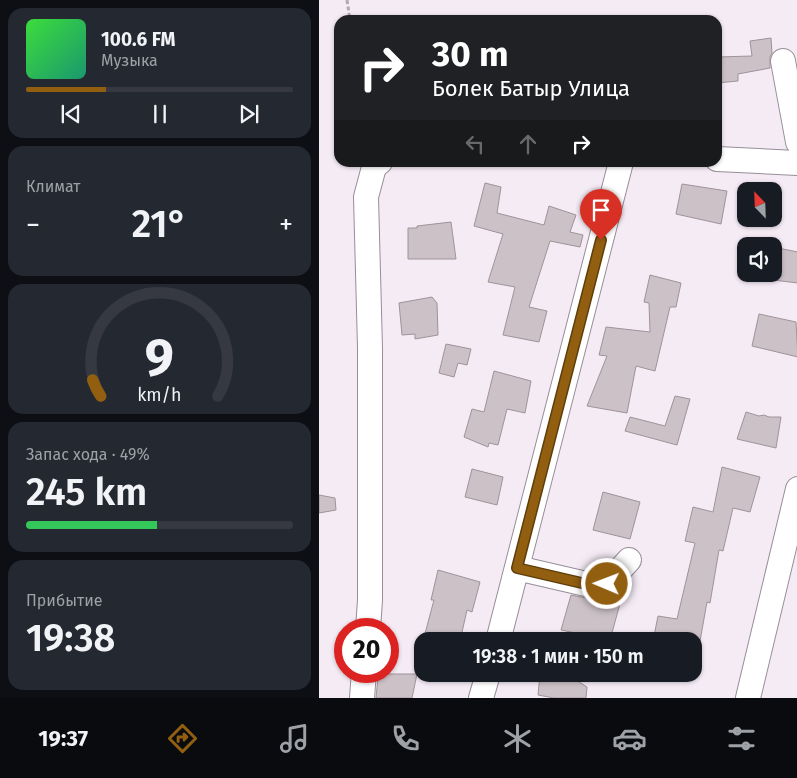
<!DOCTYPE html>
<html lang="ru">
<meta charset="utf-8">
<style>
:root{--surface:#171b24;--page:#242831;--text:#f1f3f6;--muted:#9ea1a6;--line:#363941;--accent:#925f11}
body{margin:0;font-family:"Fira Sans",sans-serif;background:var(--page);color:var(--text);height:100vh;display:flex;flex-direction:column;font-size:19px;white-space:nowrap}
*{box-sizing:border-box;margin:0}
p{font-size:16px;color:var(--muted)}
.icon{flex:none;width:28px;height:28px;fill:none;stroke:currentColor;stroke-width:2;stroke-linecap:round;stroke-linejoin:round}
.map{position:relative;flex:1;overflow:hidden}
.panel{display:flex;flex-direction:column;gap:8px;padding:8px;background:#0d0f14;width:319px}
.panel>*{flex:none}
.guide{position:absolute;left:15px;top:15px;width:388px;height:152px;border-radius:15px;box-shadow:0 1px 4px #0004;background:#202124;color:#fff;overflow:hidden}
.needle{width:32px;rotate:337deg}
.controls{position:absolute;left:418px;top:182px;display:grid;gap:10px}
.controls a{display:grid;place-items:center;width:45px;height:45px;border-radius:10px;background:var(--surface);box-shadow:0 1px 4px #0004;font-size:25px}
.speed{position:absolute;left:15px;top:618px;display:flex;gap:10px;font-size:25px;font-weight:700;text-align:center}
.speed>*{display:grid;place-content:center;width:65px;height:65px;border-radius:50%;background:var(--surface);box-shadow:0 1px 4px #0004;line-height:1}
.speed .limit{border:8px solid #d22;background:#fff;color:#111}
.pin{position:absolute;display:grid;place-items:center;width:42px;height:42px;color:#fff;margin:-51px -21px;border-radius:50% 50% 50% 0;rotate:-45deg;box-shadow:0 0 5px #0007}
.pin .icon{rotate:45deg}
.me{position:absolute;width:55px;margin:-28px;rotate:271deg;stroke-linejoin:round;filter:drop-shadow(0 0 4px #0008)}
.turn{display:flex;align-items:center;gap:18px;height:105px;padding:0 15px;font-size:22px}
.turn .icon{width:65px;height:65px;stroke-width:2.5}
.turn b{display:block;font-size:35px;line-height:42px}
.lanes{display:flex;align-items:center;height:48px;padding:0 15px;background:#0003;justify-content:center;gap:25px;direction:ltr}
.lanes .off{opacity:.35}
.big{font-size:38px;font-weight:600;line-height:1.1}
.panel .widget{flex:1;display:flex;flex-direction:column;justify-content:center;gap:8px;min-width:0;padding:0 18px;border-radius:15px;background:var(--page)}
.panel .dial{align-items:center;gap:0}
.dial svg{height:130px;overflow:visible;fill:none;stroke:var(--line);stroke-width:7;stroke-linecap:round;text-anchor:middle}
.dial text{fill:var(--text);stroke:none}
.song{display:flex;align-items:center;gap:15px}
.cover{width:60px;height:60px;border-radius:8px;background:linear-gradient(135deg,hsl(120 70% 55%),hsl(160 70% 35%))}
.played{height:5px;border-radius:2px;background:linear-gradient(90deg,var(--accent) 30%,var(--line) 30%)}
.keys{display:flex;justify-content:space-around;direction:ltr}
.heat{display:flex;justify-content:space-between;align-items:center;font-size:28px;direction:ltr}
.charge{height:8px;border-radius:4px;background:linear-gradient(90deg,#34c759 49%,var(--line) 0)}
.trip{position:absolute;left:95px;top:632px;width:288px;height:50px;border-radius:15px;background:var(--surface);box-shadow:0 1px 4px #0004;font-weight:600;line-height:50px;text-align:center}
.dock{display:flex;height:80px;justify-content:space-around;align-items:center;background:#090b0e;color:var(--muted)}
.dock .icon{width:35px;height:35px}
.dock .current{color:var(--accent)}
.dock b{font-size:22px;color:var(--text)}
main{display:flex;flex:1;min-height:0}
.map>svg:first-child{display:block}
.building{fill:#cdc1c8;stroke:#9f9399}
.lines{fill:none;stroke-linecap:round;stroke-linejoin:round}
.minor-casing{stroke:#978e98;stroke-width:26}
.path{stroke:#b2aab2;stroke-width:3;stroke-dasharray:4 2.5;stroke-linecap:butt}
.minor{stroke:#fff;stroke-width:24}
.route-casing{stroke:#5f3e0b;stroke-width:12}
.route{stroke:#925f11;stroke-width:9}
</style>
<main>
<section class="panel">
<div class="widget">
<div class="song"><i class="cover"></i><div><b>100.6 FM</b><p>Музыка</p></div></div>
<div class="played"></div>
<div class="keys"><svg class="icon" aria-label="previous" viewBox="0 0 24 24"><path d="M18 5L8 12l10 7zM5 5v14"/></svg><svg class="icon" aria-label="pause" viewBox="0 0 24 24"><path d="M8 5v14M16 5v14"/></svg><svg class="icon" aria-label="next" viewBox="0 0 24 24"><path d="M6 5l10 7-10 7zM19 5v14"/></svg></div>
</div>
<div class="widget"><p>Климат</p>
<div class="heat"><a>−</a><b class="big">21°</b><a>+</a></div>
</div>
<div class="widget dial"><svg viewBox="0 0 100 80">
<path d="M14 69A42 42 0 1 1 86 69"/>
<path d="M14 69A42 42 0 0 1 9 59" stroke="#925f11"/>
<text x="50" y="56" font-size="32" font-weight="700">9</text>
<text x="50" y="72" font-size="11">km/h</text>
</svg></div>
<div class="widget"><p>Запас хода · 49%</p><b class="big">245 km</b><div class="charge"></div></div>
<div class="widget"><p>Прибытие</p><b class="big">19:38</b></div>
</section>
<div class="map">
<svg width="479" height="698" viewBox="0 0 479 698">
<rect width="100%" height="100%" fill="#f5ebf5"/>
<path class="building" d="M452,38L453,53L451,57V68L419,74V81L398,83V57L433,56L431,41Z
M166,183L182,187L178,213L225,225L230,206L257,215L251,232L264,235L261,247L231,241L210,307L228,311L220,342L184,335L196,287L169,282L184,234L155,226Z
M363,184L408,191L402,224L357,214Z
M132,222L137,259H89V228H98V226Z
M454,247L479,252V283L454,280Z
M331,275L362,283L357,307H351L336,371L317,366L308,413L268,406L288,356L280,355L287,327L331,332L330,303L325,302Z
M113,297L118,303L119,335L96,339V334L83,335L80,303Z
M440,314L477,322L479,357L433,346Z
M127,344L152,349L148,365L139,363L135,377L120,373Z
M175,371L212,381L206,413L188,409L179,445L170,443L169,447L145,437L153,409L165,412Z
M356,396L371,399L358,445L306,431L311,417L346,426Z
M427,412L440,416L445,415L450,417H462L457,448L418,439Z
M403,467L441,477L431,512L414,508L404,551L400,550L391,603L388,602L381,641H334L339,616L358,619L376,543L366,541L374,507L394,512Z
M153,469L184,477L178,505L146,497Z
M284,492L321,502L311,539L274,530Z
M0,495L16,498L17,510L0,513Z
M119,570L161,582L153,612L148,610L141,641H104L115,600H112Z
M252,595L277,600L289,598L302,600L291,640L242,630Z
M66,674H98L93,698H57L59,677L65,678Z
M221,674H261L260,682L268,687L267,698H235L219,695Z"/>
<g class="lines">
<g class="minor-casing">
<path id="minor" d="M464,61L479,142
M398,159L479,163
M198,568L280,587L288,584L310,560
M49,629L51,600V348L47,197L55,167L61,162
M179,641L302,162
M43,698L45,671
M162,698L169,674
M429,698L479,489"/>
</g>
<path class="path" d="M28,0L31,20"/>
<use href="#minor" class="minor"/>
</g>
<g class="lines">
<g class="route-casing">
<path id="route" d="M282,240L198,568L280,587L288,584"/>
</g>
<use href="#route" class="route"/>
</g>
</svg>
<div class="controls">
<a><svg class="needle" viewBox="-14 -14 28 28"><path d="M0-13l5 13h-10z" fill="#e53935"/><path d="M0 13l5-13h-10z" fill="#9ea1a6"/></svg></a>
<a><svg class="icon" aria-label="sound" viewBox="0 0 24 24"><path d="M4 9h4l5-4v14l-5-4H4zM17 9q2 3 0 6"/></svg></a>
</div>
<div class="speed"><div class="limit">20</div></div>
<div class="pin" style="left:282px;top:240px;background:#d93025"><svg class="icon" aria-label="arrive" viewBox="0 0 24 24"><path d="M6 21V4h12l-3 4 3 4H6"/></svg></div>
<svg class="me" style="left:288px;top:584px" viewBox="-20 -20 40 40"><circle r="17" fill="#925f11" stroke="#fff" stroke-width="3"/><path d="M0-11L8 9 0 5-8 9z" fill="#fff"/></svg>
<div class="trip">19:38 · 1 мин · 150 m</div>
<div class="guide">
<div class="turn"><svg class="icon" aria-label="right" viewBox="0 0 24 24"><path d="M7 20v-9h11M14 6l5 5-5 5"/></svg><div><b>30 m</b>Болек Батыр Улица</div></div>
<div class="lanes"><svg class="icon off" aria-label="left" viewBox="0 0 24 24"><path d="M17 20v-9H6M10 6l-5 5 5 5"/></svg><svg class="icon off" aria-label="ahead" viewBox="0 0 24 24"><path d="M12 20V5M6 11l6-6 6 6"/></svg><svg class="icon" aria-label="right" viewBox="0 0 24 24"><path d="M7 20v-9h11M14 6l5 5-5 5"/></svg></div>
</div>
</div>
</main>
<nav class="dock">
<b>19:37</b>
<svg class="icon current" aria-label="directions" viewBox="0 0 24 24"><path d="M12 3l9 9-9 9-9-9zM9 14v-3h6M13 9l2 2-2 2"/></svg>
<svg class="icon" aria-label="music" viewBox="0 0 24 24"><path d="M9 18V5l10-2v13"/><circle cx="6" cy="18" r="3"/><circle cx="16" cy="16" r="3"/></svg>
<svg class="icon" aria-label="phone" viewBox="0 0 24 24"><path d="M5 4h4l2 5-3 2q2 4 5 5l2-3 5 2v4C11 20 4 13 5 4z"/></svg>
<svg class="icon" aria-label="climate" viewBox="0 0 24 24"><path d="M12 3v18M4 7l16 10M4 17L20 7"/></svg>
<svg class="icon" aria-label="car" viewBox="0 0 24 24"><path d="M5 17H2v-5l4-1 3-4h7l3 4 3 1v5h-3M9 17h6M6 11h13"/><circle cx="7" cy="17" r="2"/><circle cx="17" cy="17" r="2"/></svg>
<svg class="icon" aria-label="filters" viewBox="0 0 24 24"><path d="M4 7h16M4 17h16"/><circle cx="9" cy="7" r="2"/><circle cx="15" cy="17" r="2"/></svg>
</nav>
